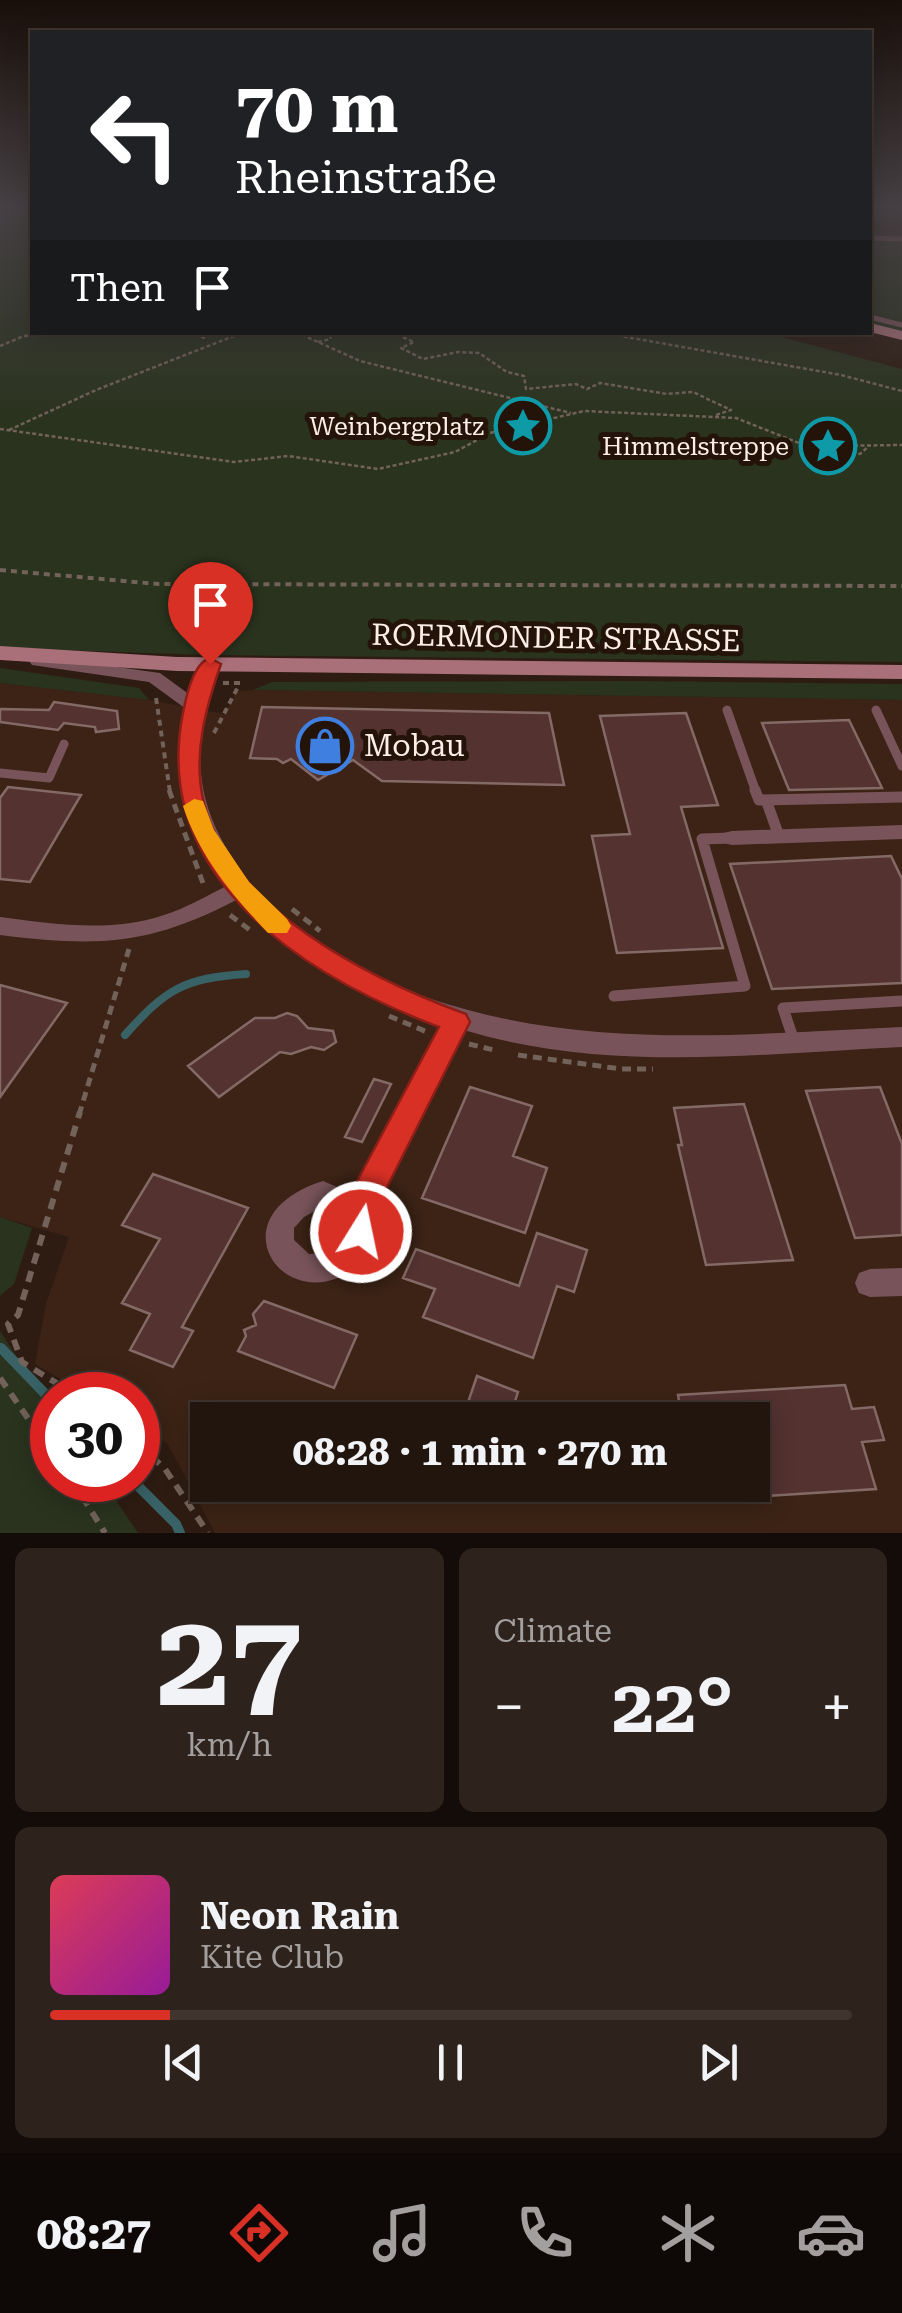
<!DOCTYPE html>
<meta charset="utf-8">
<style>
:root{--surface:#22150e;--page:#2e221c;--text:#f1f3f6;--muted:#a29f9e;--line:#3f342e;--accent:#d93025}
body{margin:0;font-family:"Roboto Serif",serif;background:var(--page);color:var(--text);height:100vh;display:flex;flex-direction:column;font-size:38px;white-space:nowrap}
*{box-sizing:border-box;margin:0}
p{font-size:32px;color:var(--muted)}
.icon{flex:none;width:55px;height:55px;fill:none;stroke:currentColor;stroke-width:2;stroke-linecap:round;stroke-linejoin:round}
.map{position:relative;height:1533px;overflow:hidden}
.drawer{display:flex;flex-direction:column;gap:15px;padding:15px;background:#130c08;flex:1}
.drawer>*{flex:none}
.guide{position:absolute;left:30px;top:30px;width:842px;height:305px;border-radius:0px;box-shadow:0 5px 25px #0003,0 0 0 2px var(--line);background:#202124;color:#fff;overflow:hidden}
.speed{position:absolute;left:30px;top:1372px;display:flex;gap:20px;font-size:50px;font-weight:700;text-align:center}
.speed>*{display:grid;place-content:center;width:130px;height:130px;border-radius:50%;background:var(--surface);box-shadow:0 5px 25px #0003,0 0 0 2px var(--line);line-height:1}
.speed .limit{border:15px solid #d22;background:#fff;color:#111}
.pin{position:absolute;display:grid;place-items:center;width:85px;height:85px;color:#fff;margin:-102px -42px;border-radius:50% 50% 50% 0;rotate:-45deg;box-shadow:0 0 10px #0007}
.pin .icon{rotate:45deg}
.me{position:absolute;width:110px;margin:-55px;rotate:10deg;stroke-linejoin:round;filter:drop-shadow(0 0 8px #0008)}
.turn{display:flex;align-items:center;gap:35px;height:210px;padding:0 40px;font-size:45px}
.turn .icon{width:130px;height:130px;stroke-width:2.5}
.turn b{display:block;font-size:70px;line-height:85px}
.then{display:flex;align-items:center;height:95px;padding:0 40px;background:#0003;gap:20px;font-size:38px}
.big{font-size:75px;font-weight:700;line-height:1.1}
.drawer .tile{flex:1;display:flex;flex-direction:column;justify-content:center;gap:15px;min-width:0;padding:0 35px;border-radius:15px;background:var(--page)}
.drawer .dial{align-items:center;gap:0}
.dial b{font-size:130px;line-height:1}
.song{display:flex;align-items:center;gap:30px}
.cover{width:120px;height:120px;border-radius:15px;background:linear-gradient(135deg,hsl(350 70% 55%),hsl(300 70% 35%))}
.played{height:10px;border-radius:5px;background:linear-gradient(90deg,var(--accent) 15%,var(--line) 15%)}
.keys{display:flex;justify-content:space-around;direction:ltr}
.heat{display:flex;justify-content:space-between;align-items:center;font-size:55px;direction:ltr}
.drawer .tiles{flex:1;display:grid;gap:15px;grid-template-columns:1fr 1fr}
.tile:last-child{grid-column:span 2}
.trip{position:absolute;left:190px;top:1402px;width:580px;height:100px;border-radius:0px;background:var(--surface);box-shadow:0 5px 25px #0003,0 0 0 2px var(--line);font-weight:700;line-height:100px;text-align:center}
.menu{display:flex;height:160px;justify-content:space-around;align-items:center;background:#0e0806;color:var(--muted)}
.menu .icon{width:70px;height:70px}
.menu .current{color:var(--accent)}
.menu b{font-size:45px;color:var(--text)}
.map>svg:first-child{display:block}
.built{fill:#3c2315;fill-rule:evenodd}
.green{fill:#2a331e}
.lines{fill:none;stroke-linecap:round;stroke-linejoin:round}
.stream-far1{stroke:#386266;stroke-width:8}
.stream{stroke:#386266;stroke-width:10}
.building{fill:#533230;stroke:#846a67;stroke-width:2.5}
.path-far3{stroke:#726259;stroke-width:2.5;stroke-dasharray:4 2.5;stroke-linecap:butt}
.path-far2{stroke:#726259;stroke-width:4;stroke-dasharray:6 5;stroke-linecap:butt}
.path-far1{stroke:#726259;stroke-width:5;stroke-dasharray:9 6;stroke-linecap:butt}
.path{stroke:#726259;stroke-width:6;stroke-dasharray:11 8;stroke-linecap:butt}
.lane-far2{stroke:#78545a;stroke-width:5}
.lane-far1{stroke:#78545a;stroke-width:9}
.lane{stroke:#78545a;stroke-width:11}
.street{fill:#78545a;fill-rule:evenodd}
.secondary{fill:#a9707a;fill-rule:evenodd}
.route{fill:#d93025;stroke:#8d1f18;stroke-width:2.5}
.slow{fill:#f59e0b}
.labels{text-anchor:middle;stroke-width:10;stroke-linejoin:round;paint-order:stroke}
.far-poi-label{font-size:25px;fill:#fcefe8;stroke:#241309;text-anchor:end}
.street-label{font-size:30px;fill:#fcefe8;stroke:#241309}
.poi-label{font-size:30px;fill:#fcefe8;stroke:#241309;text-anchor:start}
</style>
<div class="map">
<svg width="902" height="1533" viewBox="0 0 902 1533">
<rect width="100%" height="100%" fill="#2e1c12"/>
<path class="built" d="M0,683L149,700L224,714L237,691L253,690L902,700V1533H215L167,1443L138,1426V1395H87L35,1364L46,1304L69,1237L0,1217ZM208,1420H752V1485H208Z"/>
<path class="green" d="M0,207H32V332H762L902,369V662L207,655L0,648Z
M870,236L902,244V333L870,325Z
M0,668L139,688L149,700L0,683Z
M637,681L902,684V700L253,690L272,682Z
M0,1217L32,1228L14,1284L0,1296Z
M0,1331L52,1411V1480H102L138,1533H0Z"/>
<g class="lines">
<path class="stream-far1" d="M125,1035C166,989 184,978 246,974"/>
<path class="stream" d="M1,1348L52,1401
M132,1480L176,1524L180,1533"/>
</g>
<path class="building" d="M54,702L117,711L119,729L96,732L95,727L64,723L58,730L0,722V709L49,710Z
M262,707L549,713L564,785L382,781L353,760L318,780L291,759L283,763L277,759L250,758Z
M686,713L718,805L681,807L723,948L617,953L592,836L630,834L600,716Z
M849,720L882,788L789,790L762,723Z
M8,787L81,795L30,882L0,879V798Z
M891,856L902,879V983L772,989L730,864Z
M0,985L67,1003L0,1097Z
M287,1013L297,1016L308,1028L333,1031L336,1042L324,1050L311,1047L291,1054L280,1052L219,1097L188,1066L255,1018H275Z
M374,1079L391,1084L362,1142L345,1137Z
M470,1087L532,1106L513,1156L547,1168L525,1233L422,1198Z
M880,1087L902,1144V1235L855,1238L806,1091Z
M744,1104L793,1260L706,1265L678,1145H682L674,1108Z
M153,1174L248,1208L182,1327L193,1331L173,1367L130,1350L150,1314L122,1303L160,1239L122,1225Z
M537,1233L587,1250L574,1292L557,1286L533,1358L423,1317L435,1289L403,1278L416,1249L519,1286Z
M264,1301L357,1335L334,1388L238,1351L246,1336L244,1330L256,1325L253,1314Z
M477,1376L518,1392L509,1420H462Z
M845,1385L852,1409L874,1407L884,1440L862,1442L876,1489L752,1497V1420H682L678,1395Z
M695,1485H747V1498L698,1501Z"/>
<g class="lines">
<path class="path-far3" d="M189,332L205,338L214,332
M296,332L360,361L571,413
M391,332L414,342L401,348L423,359L458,352L479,353L507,372L524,376L526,389L576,384L587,389L600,383L667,394L693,392L731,410L716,415
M598,332L841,375L902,391
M318,342L330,339L332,332
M0,346L24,336L83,332
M0,429L234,462L288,456L378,469L455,452L490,433L584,411L736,418L814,449L860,454L870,445
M9,430L96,390L244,332
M828,446L902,445"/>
<path class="path-far2" d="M0,570L158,584L902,586
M223,683H243
M156,698L170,792
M214,733L239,685"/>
<path class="path-far1" d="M169,790L204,886
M292,909L320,931
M230,915L254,933
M389,1016L427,1032
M469,1044L494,1050
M518,1055L621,1069H653
M79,1115L129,949"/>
<path class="path" d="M0,1378L52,1453
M76,1395L22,1362L8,1324L18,1315L80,1112
M138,1443L165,1469L208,1533
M72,1480L105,1533"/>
<path class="lane-far2" d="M870,238L902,239
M870,317L902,325"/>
<path class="lane-far1" d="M727,710L756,792
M876,710L902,766
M0,773L49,778L64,744"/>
<path class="lane" d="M755,790L759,800L902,797
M766,800L779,836
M614,996L745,986L702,839L731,838
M794,1041L783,1008L902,1001"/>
<path class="street" d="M38,656L160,673L190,695L204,660H216L219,664C192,745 190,800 242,872C278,922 330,956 385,981C552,1054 725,1035 902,1027V1047C758,1054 605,1073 464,1030L376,1204L368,1211C376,1227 373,1240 365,1255C358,1268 348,1274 335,1279C273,1301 222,1213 323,1181L349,1192L356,1186L443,1023C367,1000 290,961 238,899C149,946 98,947 0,935V917C54,924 111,933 164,915C186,908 207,896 228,885C190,831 168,775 186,709L149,682L32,665L29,661L32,657ZM322,1207C337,1214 344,1218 344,1235L328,1253L309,1254L294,1240V1228L304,1217Z
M902,825V839L732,845L724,843L721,838L724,833L732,831Z
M902,1268V1296L870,1297L859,1293L855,1283L859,1273L870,1269Z"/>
<path class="secondary" d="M870,323L902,331V340L870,332Z
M0,646L177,657L902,665V679L177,671L0,660Z"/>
</g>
<linearGradient id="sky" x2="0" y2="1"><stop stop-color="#190f0a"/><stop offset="0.49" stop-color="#464044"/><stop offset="1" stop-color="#464044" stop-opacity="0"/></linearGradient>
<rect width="902" height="422" fill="url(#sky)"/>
<path class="route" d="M210,658L221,664C206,707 193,753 203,799C228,909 370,979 466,1014L470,1022L378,1205L372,1210L377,1232L372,1243L361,1247L349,1243L335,1208L340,1197L355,1185L439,1027C307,977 153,881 182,718C185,701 193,662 210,658Z"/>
<path class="slow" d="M194,799L203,801L214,830L249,882L287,919L291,926L287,933H268C233,896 199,856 183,806Z"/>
<defs>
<g id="sight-ring" transform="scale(2.875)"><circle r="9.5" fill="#241309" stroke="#0f9aa8" stroke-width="1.5"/><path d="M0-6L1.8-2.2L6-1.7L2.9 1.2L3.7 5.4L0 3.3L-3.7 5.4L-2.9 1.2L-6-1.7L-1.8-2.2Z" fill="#0f9aa8"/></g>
<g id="shop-ring" transform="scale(2.875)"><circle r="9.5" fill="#241309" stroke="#3f7fe0" stroke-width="1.5"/><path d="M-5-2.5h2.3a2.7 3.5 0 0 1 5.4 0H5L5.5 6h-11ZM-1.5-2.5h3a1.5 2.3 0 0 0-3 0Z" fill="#3f7fe0"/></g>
</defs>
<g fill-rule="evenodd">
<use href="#sight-ring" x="523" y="426"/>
<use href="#sight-ring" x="828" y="446"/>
<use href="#shop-ring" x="325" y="746"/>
</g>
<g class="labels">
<g class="far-poi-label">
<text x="484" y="435">Weinbergplatz</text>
<text x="789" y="455">Himmelstreppe</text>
</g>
<g class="street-label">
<text transform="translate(556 638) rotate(1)" y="10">ROERMONDER STRASSE</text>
</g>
<g class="poi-label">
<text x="364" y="756">Mobau</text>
</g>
</g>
</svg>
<div class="speed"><div class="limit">30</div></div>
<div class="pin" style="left:210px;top:664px;background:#d93025"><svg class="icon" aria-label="arrive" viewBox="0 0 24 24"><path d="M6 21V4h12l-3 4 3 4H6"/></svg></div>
<svg class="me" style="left:361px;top:1232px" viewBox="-20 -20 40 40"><circle r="17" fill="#d93025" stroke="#fff" stroke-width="3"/><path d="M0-11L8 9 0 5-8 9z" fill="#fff"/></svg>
<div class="trip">08:28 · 1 min · 270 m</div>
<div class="guide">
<div class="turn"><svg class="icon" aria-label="left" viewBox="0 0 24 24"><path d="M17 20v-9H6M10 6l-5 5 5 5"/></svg><div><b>70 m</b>Rheinstraße</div></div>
<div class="then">Then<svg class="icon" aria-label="arrive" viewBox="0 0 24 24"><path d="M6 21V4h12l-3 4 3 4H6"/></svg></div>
</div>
</div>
<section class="drawer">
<div class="tiles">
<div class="tile dial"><b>27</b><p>km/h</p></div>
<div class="tile"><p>Climate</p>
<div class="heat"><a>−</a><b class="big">22°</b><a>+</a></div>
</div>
<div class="tile">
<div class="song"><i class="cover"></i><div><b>Neon Rain</b><p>Kite Club</p></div></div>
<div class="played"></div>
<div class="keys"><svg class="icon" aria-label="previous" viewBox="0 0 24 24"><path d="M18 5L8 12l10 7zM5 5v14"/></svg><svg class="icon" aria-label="pause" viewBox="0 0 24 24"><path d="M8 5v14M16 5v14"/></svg><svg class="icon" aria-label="next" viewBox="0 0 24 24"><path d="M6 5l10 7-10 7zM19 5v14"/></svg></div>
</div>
</div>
</section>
<nav class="menu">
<b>08:27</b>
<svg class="icon current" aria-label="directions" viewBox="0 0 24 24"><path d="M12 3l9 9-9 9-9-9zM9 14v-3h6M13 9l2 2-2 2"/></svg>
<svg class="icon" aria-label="music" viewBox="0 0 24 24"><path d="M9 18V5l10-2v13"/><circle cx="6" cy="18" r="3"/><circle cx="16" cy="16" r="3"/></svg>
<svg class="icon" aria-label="phone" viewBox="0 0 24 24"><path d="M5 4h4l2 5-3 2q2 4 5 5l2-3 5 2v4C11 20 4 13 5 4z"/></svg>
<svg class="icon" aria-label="climate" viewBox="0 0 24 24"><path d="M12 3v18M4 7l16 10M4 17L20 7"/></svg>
<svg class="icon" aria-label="car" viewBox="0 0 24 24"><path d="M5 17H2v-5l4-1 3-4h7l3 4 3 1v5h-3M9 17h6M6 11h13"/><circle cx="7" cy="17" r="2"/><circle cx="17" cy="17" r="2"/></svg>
</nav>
